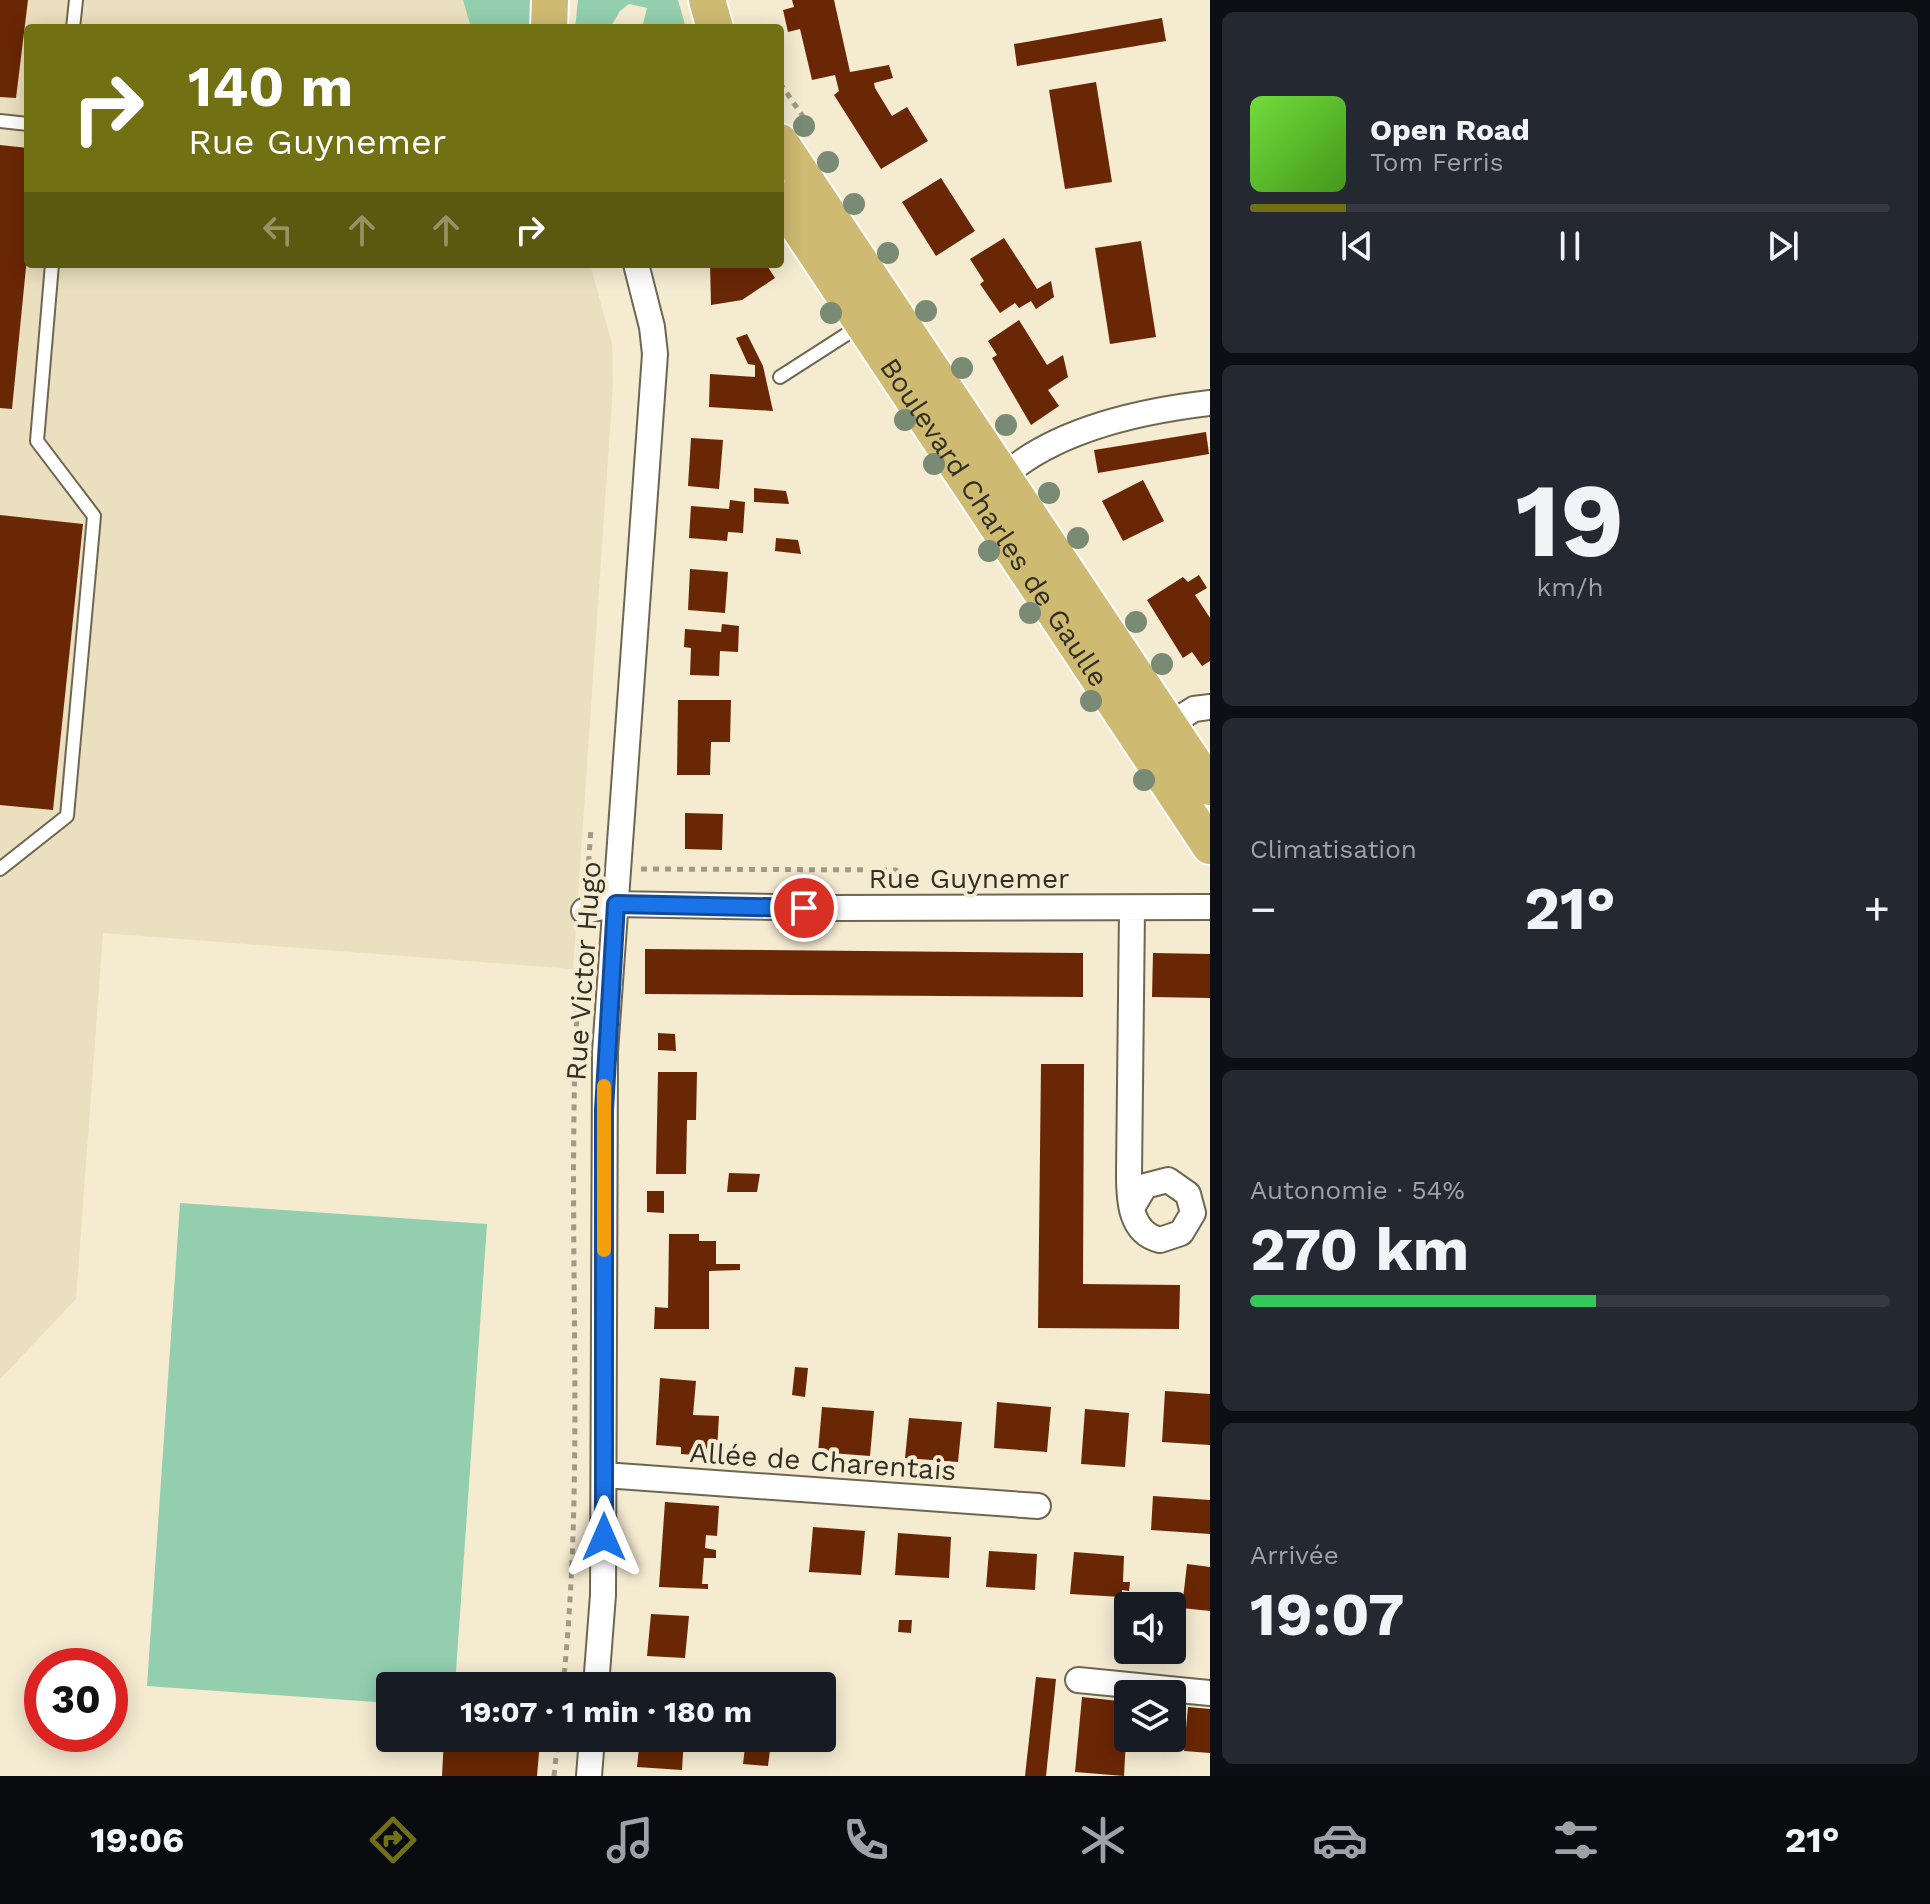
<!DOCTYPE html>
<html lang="fr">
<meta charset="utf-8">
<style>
:root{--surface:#171b24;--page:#242831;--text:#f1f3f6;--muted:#9ea1a6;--line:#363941;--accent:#717013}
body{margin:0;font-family:"Work Sans",sans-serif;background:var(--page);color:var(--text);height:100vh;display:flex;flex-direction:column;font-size:30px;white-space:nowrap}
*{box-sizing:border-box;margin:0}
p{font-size:26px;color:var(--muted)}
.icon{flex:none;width:44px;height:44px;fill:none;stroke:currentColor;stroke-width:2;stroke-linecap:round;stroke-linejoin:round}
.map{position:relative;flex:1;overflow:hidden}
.panel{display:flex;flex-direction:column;gap:12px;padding:12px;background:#0d0f14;width:720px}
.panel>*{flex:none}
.guide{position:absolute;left:24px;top:24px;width:760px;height:244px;border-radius:8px;box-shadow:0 4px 20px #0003;background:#717013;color:#fff;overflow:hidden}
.tools{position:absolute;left:1114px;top:1592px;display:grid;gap:16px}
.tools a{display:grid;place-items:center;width:72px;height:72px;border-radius:8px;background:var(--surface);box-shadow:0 4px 20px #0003;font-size:40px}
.speed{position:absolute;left:24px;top:1648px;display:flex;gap:16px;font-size:40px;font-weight:700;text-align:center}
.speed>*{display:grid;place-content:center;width:104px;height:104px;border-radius:50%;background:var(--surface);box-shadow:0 4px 20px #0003;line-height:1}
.speed .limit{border:12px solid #d22;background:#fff;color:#111}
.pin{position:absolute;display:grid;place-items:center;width:68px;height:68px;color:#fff;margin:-34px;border:4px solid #fff;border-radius:50%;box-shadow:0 2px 8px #0007}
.me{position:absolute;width:88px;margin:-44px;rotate:0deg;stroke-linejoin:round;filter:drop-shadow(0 0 6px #0008)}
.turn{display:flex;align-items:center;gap:28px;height:168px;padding:0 32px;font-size:36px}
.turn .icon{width:104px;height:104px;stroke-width:2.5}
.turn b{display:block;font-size:56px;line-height:68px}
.lanes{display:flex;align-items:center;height:76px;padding:0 32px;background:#0003;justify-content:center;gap:40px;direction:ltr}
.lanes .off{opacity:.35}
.big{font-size:60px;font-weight:700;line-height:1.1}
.panel .tile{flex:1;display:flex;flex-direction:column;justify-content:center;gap:12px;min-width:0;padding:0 28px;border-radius:12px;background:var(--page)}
.panel .dial{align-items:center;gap:0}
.dial b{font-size:104px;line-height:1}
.song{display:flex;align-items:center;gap:24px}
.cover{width:96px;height:96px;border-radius:12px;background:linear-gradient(135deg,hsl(100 70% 55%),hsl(100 70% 35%))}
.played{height:8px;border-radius:4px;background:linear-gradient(90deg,var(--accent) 15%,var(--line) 15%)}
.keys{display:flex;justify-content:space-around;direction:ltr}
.heat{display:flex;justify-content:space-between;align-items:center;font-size:44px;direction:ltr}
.charge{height:12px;border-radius:6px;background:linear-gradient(90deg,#34c759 54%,var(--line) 0)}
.trip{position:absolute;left:376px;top:1672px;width:460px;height:80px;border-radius:8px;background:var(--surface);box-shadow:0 4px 20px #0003;font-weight:700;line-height:80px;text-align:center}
.tab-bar{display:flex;height:128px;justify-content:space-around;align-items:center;background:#090b0e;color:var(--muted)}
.tab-bar .icon{width:56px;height:56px}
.tab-bar .on{color:var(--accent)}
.tab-bar b{font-size:36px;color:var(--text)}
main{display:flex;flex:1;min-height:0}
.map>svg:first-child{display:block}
.built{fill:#eadfbe}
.green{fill:#93cfaf}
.building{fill:#6a2705}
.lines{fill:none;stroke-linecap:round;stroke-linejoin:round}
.service-casing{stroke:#6e6650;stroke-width:16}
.minor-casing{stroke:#6e6650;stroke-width:28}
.primary-casing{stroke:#fff;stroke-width:40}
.path{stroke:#a09a86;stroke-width:5;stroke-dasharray:6 6;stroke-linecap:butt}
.service{stroke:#fff;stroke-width:12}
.minor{stroke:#fff;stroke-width:24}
.primary{stroke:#cebb71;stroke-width:36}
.tree{fill:#798a75}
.route-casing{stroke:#114b97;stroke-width:20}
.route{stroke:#1a73e8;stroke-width:14}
.slow{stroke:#f59e0b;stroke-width:14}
.labels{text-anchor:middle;stroke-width:8;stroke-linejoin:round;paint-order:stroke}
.street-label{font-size:28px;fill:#322f25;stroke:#f4ebd1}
</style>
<main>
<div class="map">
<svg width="1210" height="1776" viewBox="0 0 1210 1776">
<rect width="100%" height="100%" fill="#f4ebd1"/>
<path class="built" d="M0,0H463L471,28H28V264H590L612,344L613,385L573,969L103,933L76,1299L0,1379Z"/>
<path class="green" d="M463,0H535L533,28H471Z
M578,0H678L686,28H642L647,8L629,4L620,11L610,28H575Z
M180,1203L487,1224L455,1686H390V1703L147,1686Z"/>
<path class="building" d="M0,0H28L16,98L0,97Z
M792,0H834L850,72L889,65L893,78L874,83L875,88L892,116L907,107L928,141L881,169L834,95L839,91L835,75L812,80L800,29L788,32L783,10L794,7Z
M1162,18L1166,41L1017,66L1014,44Z
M1096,82L1112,182L1065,189L1049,90Z
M0,145L28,148V247L12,409L0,408Z
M941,178L975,231L936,256L902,202Z
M1004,238L1037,289L1051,281L1054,297L1036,309L1031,301L1019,308L1015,303L1000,313L980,284L984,281L970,259Z
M1141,241L1156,337L1110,344L1095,248Z
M710,264H766L775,278L742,300L711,305Z
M1019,320L1047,365L1063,355L1068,377L1048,390L1059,406L1031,425L992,358L997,355L988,341Z
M747,334L763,366L773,411L709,407L710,374L755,377V365L748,364L736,338Z
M1206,432L1209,454L1098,473L1094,450Z
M691,438L723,440L719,489L688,486Z
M1143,480L1164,521L1123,541L1102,501Z
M754,488L786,491L789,504L754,502Z
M730,500L745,502L743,533L728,532L727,541L689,538L691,506L729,509Z
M0,515L83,524L53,810L0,805Z
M776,538L798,540L801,554L775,551Z
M690,569L728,572L725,613L688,610Z
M1199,575L1207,588L1195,595L1210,618V661L1202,666L1192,652L1183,658L1147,600L1183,577L1188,582Z
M722,624L739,626L738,652L720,651L719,676L690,675L691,648L684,647L685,629L721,632Z
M678,700H731L730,742H711L710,775H677Z
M685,813L723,814L722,850L685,849Z
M645,949L1083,953V997L645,994Z
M1153,953L1210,954V998L1152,997Z
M658,1033L675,1034L676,1051L658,1050Z
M1041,1064H1084L1083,1284L1180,1285L1179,1329L1038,1328Z
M658,1072H697L696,1120H687L686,1174H656Z
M729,1173L760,1174L757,1192H727Z
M647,1191H664V1213L647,1212Z
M669,1234H699V1241H716V1264H740V1270L709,1271V1329H654L655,1307L668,1308Z
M795,1367L808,1368L805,1397L792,1395Z
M660,1378L696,1381L693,1415L719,1416L717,1450L695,1448L694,1455L681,1454V1447L656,1445Z
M1165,1391L1210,1394V1445L1162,1442Z
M997,1402L1051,1407L1047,1452L994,1448Z
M822,1407L874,1411L870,1456L818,1452Z
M1085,1409L1129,1413L1125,1467L1081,1464Z
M909,1418L962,1422L958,1462L905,1458Z
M1153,1496L1210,1500V1534L1151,1530Z
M665,1502L719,1506L717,1536L706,1535L705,1548L716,1550V1558H704L702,1584H708V1589L659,1587Z
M813,1527L865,1531L861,1575L809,1572Z
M898,1533L951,1537L949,1578L895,1575Z
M989,1551L1037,1554L1035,1590L986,1587Z
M1074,1552L1124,1556L1123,1582H1130L1129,1591L1122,1590V1597L1070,1594Z
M1187,1564L1210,1567V1611L1182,1608Z
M651,1614L689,1616L685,1658L647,1656Z
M899,1620H912L911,1633L898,1632Z
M1036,1677L1056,1679L1046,1776H1025Z
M1082,1697L1128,1702L1124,1776L1075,1772Z
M1188,1707L1210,1709V1753L1184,1751Z
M444,1738L540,1741L537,1776H442Z
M640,1738H684L682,1770L637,1767Z
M746,1739L771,1742L768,1766L743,1764Z"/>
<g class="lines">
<g class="service-casing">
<path id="service" d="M73,28L76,0
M0,121L28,124
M780,377L861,325
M0,869L67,816L94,516L37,441L52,264"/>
</g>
<g class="minor-casing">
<path id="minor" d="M1005,475C1058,429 1141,411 1210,403
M1169,725L1194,709L1210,707
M1132,909L1129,1175C1129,1200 1130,1233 1160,1240L1181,1233L1193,1213L1188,1194L1168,1180L1145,1186L1133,1206
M584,911L616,904L834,908L1210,907
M604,1475L1038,1506
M1078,1680L1210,1693
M596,1686L603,1595L605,1052L655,354L652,327L636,264
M589,1776L592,1738"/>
</g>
<g class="primary-casing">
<g id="primary">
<path d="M707,0L715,28"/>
<path d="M549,28L550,0"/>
<path d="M780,142L1210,787"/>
<path id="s1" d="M780,199L1210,846"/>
</g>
</g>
<path class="path" d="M780,83L804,118
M641,869L896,870L897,885
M587,886L591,828
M563,1686C589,1437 561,1185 582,936
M554,1776L558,1738"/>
<use href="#service" class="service"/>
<use href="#minor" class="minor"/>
<use href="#primary" class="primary"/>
</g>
<g class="tree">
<circle cx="804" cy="126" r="11"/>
<circle cx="828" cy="162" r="11"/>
<circle cx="854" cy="204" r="11"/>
<circle cx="888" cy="253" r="11"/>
<circle cx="926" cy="311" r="11"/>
<circle cx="831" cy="313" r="11"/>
<circle cx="962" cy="368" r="11"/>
<circle cx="905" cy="420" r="11"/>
<circle cx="1006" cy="425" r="11"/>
<circle cx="934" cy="464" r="11"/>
<circle cx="1049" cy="493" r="11"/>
<circle cx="1078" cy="538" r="11"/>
<circle cx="989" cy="551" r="11"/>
<circle cx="1030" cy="613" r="11"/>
<circle cx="1136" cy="622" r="11"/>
<circle cx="1162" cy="664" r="11"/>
<circle cx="1091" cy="701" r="11"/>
<circle cx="1144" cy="780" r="11"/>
</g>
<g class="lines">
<g class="route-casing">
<path id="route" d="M604,1537V1110L616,904L804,908"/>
</g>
<use href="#route" class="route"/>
<path class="slow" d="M604,1250V1086"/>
</g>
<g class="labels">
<g class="street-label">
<text dy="10" stroke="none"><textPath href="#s1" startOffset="388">Boulevard Charles de Gaulle</textPath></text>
<text x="969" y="888">Rue Guynemer</text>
<text transform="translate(583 971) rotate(-86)" y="10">Rue Victor Hugo</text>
<text transform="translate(823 1461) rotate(4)" y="10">Allée de Charentais</text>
</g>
</g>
</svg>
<div class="tools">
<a><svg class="icon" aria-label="sound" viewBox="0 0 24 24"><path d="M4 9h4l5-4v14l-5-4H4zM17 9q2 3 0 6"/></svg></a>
<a><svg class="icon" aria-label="layers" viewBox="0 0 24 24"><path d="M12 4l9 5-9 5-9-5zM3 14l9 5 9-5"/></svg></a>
</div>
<div class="speed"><div class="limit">30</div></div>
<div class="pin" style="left:804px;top:908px;background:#d93025"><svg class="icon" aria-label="arrive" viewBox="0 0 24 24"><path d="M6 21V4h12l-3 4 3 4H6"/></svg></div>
<svg class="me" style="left:604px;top:1537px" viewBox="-20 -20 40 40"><path d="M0-17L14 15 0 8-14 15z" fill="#1a73e8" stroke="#fff" stroke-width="4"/></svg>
<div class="trip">19:07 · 1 min · 180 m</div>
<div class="guide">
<div class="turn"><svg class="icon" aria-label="right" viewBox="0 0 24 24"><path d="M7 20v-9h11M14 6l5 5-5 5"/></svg><div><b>140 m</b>Rue Guynemer</div></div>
<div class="lanes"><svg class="icon off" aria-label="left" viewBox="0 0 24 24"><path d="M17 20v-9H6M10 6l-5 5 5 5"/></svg><svg class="icon off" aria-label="ahead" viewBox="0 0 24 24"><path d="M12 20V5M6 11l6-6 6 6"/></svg><svg class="icon off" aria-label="ahead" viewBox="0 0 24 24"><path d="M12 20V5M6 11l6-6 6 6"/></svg><svg class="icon" aria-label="right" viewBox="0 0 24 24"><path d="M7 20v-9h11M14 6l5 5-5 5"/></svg></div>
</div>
</div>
<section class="panel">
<div class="tile">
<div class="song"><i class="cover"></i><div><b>Open Road</b><p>Tom Ferris</p></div></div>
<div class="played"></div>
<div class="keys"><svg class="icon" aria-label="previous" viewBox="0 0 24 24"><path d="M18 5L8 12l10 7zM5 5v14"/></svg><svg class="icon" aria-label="pause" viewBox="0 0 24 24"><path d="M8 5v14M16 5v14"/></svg><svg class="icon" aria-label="next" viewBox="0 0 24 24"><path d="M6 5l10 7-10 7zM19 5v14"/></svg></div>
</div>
<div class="tile dial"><b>19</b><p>km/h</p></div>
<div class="tile"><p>Climatisation</p>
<div class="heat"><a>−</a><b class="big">21°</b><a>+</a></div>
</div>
<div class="tile"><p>Autonomie · 54%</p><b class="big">270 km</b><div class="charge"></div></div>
<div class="tile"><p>Arrivée</p><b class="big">19:07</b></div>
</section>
</main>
<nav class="tab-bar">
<b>19:06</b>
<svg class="icon on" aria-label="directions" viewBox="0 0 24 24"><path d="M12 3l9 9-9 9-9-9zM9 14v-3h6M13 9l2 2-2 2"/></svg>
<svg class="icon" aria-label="music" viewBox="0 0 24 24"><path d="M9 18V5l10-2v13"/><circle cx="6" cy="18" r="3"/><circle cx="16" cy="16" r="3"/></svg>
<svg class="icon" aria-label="phone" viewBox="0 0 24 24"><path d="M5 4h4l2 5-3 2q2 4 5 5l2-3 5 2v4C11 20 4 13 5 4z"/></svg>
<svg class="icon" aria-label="climate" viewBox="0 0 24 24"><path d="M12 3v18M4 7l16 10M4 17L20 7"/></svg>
<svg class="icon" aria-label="car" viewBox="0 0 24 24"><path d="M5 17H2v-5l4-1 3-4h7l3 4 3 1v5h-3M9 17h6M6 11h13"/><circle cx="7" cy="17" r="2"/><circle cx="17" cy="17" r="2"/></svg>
<svg class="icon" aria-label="filters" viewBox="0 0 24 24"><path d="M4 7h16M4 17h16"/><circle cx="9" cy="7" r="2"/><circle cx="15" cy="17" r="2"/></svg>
<b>21°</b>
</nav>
